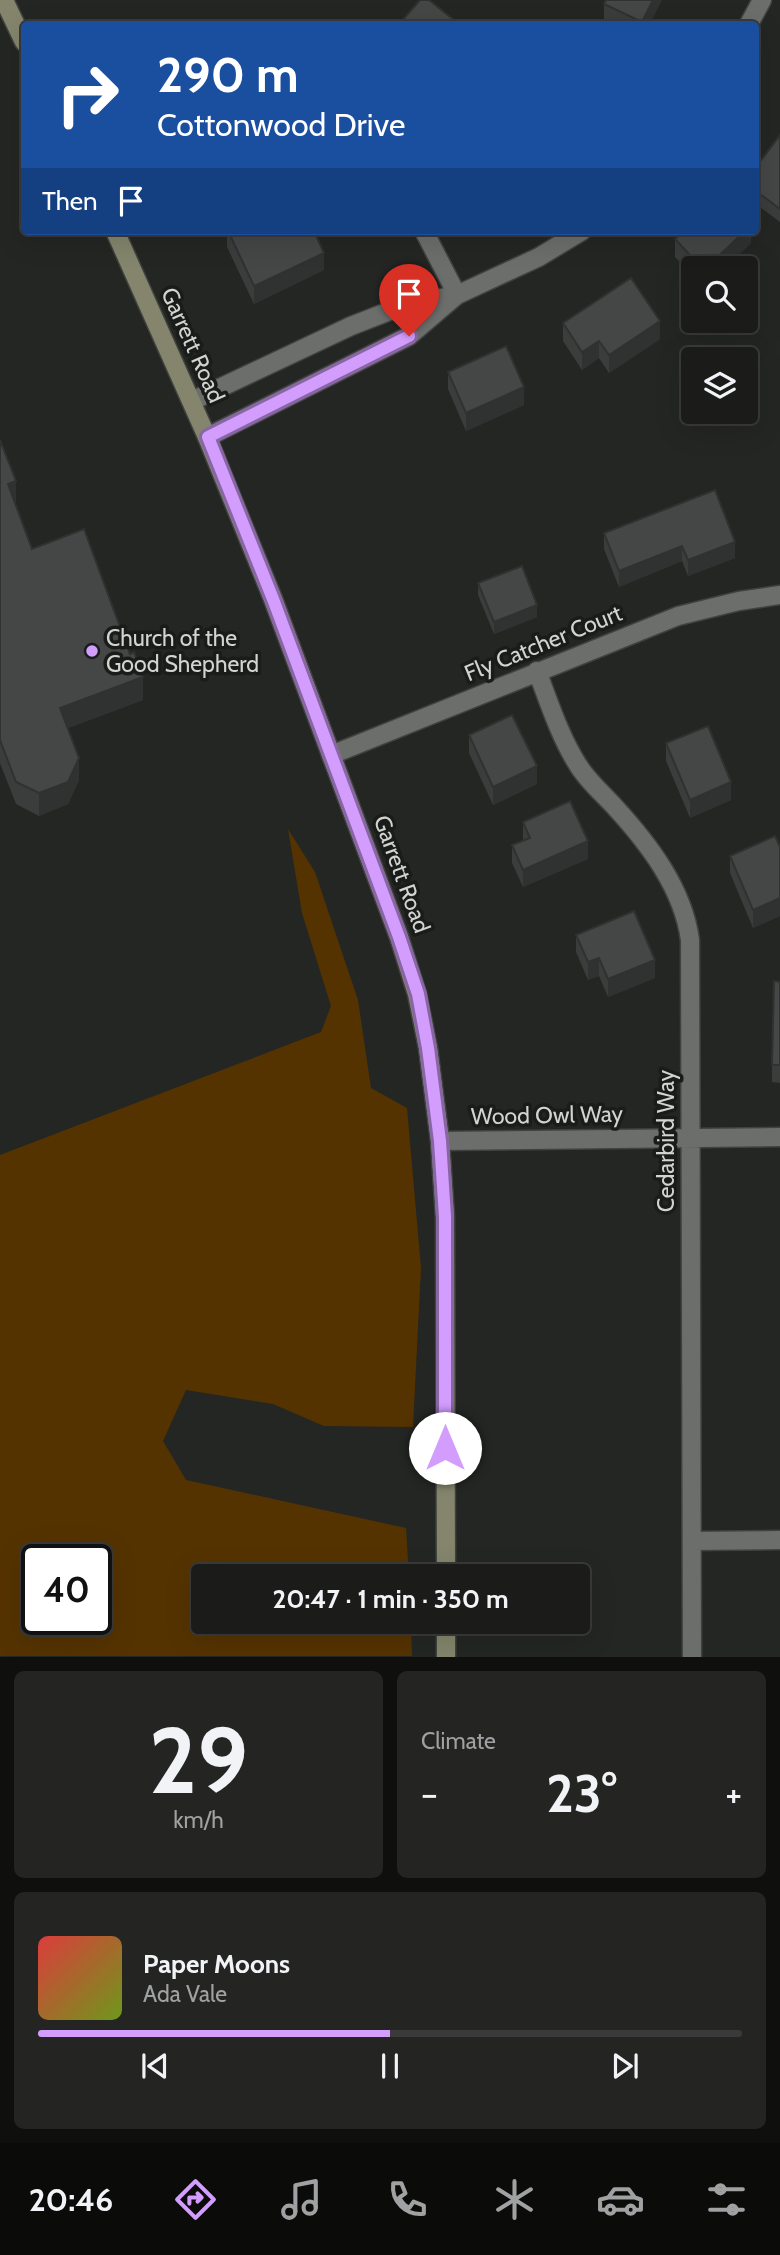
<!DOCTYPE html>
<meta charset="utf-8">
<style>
:root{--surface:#1b1c1a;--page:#242523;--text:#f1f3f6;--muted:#a0a1a2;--line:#393a39;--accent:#d29dfd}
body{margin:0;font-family:Cabin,sans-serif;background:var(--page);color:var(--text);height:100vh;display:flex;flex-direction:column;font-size:26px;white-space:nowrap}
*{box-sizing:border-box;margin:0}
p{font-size:23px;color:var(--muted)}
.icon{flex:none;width:38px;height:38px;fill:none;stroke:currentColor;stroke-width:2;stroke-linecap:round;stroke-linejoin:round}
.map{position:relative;height:1657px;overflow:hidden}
.panel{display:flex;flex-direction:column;gap:14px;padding:14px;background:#0f0f0e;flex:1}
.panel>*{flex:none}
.top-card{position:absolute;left:21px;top:21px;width:738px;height:214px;border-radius:7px;box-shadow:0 7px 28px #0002,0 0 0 2px var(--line);background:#1a4fa0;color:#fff;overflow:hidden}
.controls{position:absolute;left:681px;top:256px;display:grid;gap:14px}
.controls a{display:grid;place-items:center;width:77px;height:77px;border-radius:7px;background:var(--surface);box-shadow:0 7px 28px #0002,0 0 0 2px var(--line);font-size:35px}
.speed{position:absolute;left:21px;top:1544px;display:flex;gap:14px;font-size:35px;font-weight:700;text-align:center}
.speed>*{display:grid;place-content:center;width:91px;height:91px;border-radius:50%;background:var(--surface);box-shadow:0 7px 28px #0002,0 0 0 2px var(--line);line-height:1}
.speed .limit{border:4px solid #111;border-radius:10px;background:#fff;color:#111}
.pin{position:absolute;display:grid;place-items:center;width:60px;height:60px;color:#fff;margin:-72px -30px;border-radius:50% 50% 50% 0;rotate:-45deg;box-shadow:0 0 7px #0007}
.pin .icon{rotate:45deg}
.me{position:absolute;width:77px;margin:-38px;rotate:0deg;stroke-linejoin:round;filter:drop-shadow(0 0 5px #0008)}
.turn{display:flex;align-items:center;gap:24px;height:147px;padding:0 21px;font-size:32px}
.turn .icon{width:91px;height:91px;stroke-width:2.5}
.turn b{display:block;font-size:49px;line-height:60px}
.then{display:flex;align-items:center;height:66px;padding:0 21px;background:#0003;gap:14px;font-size:26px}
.big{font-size:52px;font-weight:700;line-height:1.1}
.panel .widget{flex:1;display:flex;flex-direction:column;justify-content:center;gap:10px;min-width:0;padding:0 24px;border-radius:10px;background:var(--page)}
.panel .dial{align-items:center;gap:0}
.dial b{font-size:91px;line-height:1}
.song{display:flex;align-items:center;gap:21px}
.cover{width:84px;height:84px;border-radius:10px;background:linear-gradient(135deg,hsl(0 70% 55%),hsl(80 70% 35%))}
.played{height:7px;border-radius:4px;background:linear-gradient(90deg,var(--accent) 50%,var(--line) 50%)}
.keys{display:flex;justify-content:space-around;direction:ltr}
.heat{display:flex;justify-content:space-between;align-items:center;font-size:38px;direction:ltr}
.panel .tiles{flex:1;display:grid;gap:14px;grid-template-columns:1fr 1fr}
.widget:last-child{grid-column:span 2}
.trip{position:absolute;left:191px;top:1564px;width:399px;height:70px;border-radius:7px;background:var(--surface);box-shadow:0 7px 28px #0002,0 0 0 2px var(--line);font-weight:700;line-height:70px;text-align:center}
.tab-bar{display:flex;height:112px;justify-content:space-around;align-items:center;background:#0b0b0a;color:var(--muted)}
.tab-bar .icon{width:49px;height:49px}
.tab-bar .selected{color:var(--accent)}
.tab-bar b{font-size:32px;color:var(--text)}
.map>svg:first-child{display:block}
.green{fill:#530;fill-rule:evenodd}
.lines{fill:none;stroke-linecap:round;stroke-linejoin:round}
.street-casing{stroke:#404240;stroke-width:21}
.secondary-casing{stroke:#404240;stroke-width:21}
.street{stroke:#6b6e6b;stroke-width:18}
.secondary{stroke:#84856c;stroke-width:18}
.wall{fill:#3a3d3c}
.shaded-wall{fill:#303231}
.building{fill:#444746;stroke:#303231;stroke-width:2}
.route-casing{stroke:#8866a4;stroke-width:18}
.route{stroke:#d29dfd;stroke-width:12}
.poi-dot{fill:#d29dfd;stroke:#1a1c1a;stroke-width:2.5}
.labels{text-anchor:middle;stroke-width:7;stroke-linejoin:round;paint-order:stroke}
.street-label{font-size:23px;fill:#d3d4d2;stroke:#1a1c1a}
.poi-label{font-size:23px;fill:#d3d4d2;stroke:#1a1c1a;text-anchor:start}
</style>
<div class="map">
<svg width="780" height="1657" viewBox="0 0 780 1657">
<rect width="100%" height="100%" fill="#242623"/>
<path class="green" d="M288,829L315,872L358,1000L371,1088L407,1108L421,1268L413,1427L324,1426L273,1404L186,1390L163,1441L186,1480L406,1528L409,1577H203V1622H411L412,1656H0V1155L321,1032L331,1006L302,913ZM37,1559H96V1619H37Z"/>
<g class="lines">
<g class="street-casing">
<path id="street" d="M749,24L762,0
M424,231L457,295
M192,401L351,326L410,303L454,296
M207,437L409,336L457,295L539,257L582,231
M537,671C549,702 560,737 578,765C587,780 602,793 614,806C648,843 683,888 690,940L692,1657
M331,755L678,616L739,601L780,595
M440,1141L780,1137
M692,1541L780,1540"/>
</g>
<g class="secondary-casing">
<path id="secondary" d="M4,0L24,42
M115,231L207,437L273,599L399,937L417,994L428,1048L440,1141L445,1217L446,1577
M446,1622V1657"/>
</g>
<use href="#street" class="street"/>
<use href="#secondary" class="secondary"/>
</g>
<path class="wall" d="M604,4L650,24H609L604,22Z
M780,135V222L756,204V167Z
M227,231H314L324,270L254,304L227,247Z
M751,231V243L725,268H693V276L675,257V239Z
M563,323L660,339L609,373L599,358L582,370L563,341Z
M448,372L524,405L466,431L448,389Z
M0,440L16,504H15L32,549L143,700L68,728L79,780L68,804L39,816L16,804L0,763Z
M715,490L735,558L688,576L682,561L619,587L604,549V533Z
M478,583L537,617L494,634L478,595Z
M469,735L537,784L493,805L469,753Z
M666,743L731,800L690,818L666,761Z
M523,822L588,859L523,887L512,863V845L523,841Z
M780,847V916L753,928L730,873V856Z
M576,935L655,978L608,997L599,976L588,980L576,952Z
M780,982V1083L772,1082V1065Z"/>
<path class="shaded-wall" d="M653,0H662L650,24H642V22Z
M745,231H751V243L725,268H706Z
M324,253V270L254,304V286Z
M660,321V339L609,373V355Z
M599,341V358L582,370V352Z
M524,387V405L466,431V413Z
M16,481V504L8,507V484Z
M735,542V558L688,576V560Z
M682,546V561L619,587V571Z
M537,605V617L494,634V622Z
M143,677V700L60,731V708Z
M79,758V780L68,804L39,816V793Z
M537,766V784L493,805V787Z
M731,782V800L690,818V800Z
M588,841V859L523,887V870Z
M780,898V916L753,928V910Z
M599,958V976L588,980V962Z
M655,960V978L608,997V979Z"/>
<path class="building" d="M420,0H429L459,24H399Z
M606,0H653L642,22L604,4Z
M780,135V209L756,191V167Z
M228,231H314L324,253L254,286Z
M684,231H745L706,268H702L675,239Z
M631,278L660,321L609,355L599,341L582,352L563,323Z
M506,346L524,387L466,413L448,372Z
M0,440L16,481L8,484L32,549L84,529L130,654L134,652L143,677L60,708L79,758L68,782L39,793L16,782L0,740Z
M715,490L735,542L688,560L682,546L619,571L604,533Z
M522,566L537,605L494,622L478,583Z
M512,715L537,766L493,787L469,735Z
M708,726L731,782L690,800L666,743Z
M570,801L588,841L523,870L512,845L530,838L523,822Z
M775,836L780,847V898L753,910L730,856Z
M634,911L655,960L608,979L599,958L588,962L576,935Z
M774,981L780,982V1065H772Z"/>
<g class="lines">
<g class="route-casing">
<path id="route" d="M409,336L208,437L273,599L399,937L418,994L428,1048L440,1141L445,1217V1448"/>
</g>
<use href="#route" class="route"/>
</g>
<circle class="poi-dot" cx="92" cy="651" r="7"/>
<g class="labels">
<g class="street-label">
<text transform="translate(193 345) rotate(66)" y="8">Garrett Road</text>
<text transform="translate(543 643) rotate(-22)" y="8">Fly Catcher Court</text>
<text transform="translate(402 874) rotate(70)" y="8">Garrett Road</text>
<text transform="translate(547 1115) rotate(-1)" y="8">Wood Owl Way</text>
<text transform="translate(666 1141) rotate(-90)" y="8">Cedarbird Way</text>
</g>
<g class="poi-label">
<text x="106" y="646">Church of the<tspan x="106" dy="26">Good Shepherd</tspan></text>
</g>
</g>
</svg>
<div class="controls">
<a><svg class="icon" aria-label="search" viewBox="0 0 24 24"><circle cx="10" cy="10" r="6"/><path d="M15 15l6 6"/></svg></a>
<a><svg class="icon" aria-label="layers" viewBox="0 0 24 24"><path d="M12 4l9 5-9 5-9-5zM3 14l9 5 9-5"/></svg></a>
</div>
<div class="speed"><div class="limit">40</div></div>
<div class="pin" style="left:409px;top:336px;background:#d93025"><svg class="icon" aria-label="arrive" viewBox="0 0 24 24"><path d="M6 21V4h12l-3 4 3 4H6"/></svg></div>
<svg class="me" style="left:445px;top:1448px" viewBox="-20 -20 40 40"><circle r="19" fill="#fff"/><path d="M0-13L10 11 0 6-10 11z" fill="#d29dfd"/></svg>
<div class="trip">20:47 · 1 min · 350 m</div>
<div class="top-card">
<div class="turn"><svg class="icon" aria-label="right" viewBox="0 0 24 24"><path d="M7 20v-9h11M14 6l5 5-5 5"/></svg><div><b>290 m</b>Cottonwood Drive</div></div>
<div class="then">Then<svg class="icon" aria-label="arrive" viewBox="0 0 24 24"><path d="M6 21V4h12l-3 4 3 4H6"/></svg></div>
</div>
</div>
<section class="panel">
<div class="tiles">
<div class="widget dial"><b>29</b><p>km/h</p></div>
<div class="widget"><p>Climate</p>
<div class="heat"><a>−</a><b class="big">23°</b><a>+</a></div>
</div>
<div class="widget">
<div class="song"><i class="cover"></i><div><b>Paper Moons</b><p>Ada Vale</p></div></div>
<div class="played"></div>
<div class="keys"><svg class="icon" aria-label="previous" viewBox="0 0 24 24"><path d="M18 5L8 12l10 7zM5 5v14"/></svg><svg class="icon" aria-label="pause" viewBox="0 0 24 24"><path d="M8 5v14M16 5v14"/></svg><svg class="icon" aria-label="next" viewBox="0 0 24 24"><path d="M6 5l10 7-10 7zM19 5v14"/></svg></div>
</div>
</div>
</section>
<nav class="tab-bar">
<b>20:46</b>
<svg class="icon selected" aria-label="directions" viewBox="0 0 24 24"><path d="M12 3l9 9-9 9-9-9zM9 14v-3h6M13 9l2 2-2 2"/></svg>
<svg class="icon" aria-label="music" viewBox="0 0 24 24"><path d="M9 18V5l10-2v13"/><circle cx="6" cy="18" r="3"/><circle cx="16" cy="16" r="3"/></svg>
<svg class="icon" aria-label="phone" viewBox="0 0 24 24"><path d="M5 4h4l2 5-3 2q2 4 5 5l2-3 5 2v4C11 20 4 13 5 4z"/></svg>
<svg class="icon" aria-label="climate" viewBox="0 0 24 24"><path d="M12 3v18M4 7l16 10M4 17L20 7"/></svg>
<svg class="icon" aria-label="car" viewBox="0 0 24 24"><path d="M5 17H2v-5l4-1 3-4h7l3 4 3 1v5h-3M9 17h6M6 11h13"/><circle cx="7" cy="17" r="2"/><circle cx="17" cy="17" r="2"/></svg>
<svg class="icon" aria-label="filters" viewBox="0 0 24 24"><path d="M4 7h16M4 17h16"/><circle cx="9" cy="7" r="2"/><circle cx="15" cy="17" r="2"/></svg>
</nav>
